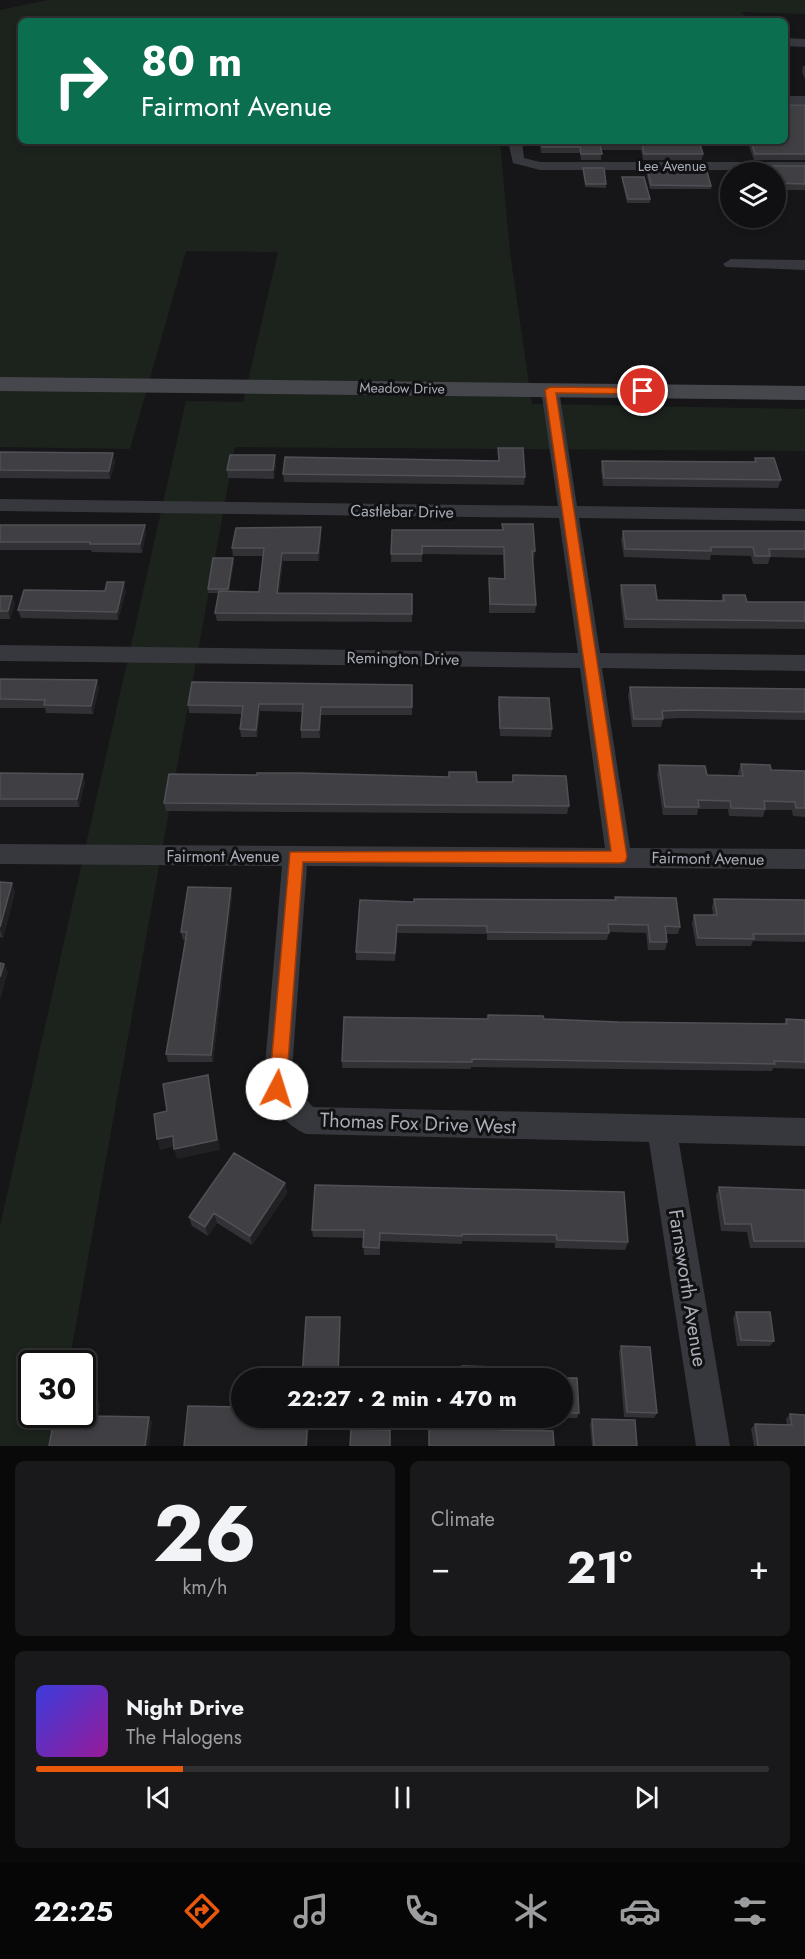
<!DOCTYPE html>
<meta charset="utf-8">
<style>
:root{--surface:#101012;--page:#19191b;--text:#f1f3f6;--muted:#9c9d9f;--line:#303032;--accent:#ea580c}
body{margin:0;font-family:Jost,sans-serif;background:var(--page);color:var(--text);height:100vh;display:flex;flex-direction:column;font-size:22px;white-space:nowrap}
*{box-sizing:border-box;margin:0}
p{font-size:20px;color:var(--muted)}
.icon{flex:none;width:33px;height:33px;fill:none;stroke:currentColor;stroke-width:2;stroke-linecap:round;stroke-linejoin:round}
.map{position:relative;height:1446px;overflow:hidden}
.side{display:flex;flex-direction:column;gap:15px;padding:15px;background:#09090a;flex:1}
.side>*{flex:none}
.top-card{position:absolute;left:18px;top:18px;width:770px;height:126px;border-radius:9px;box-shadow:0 3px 9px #0003,0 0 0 2px var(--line);background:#0b6e4f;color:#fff;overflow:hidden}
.fabs{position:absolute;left:720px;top:162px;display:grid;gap:12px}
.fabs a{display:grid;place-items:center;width:66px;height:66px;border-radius:50%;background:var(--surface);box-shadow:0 3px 9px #0003,0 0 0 2px var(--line);font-size:30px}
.speed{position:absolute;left:18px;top:1350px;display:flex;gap:12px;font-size:30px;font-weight:700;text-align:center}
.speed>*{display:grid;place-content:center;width:78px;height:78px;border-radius:50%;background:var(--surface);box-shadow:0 3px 9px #0003,0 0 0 2px var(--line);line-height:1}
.speed .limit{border:3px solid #111;border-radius:9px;background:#fff;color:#111}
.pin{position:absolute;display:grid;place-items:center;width:51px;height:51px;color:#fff;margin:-26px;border:3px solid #fff;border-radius:50%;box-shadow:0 2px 6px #0007}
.me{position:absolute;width:66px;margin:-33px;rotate:5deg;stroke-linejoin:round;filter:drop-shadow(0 0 4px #0008)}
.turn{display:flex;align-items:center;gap:21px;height:126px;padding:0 24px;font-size:27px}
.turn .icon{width:78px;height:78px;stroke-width:2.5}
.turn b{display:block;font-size:42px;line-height:51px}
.big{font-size:45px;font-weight:700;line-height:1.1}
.side .widget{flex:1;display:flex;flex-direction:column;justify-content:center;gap:9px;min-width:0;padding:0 21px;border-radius:9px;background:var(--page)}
.side .dial{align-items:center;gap:0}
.dial b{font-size:78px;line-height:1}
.song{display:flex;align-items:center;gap:18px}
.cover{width:72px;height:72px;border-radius:9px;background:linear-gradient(135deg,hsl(240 70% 55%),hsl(300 70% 35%))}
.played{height:6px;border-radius:3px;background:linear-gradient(90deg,var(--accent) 20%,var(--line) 20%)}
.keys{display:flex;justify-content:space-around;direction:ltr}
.heat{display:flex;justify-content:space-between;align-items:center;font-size:33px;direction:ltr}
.side .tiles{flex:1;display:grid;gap:15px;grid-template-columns:1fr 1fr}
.widget:last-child{grid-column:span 2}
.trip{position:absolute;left:231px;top:1368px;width:342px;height:60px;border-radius:30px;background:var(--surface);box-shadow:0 3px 9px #0003,0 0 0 2px var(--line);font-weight:700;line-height:60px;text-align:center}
.tab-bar{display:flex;height:96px;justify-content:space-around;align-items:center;background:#060607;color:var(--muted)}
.tab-bar .icon{width:42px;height:42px}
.tab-bar .selected{color:var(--accent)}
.tab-bar b{font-size:27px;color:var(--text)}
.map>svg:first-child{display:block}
.green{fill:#1c231d}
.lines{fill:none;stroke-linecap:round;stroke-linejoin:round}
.street{fill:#37383d;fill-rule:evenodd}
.secondary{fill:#45474d;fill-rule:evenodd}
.wall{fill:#323236}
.shaded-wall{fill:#212124}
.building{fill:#3f3f44;stroke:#4f5156;stroke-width:1.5}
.route{fill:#ea580c;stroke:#983908;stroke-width:1.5}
.labels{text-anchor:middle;stroke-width:6;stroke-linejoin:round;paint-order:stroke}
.far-street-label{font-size:14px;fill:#a8adb8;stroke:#111113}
.street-label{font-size:16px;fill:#a8adb8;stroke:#111113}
.near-street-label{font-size:20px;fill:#a8adb8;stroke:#111113}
</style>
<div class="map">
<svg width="805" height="1446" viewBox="0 0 805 1446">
<rect width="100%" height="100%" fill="#161618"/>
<path class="green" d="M48,0H805V14L742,12L748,21H21V141H500L510,253L532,404L805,409V451L235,447L69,1363L32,1364V1414L60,1415L54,1446H0V1226L186,401L243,402L278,252L186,251L130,449L0,447V10Z"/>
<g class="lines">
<path class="street" d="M784,38L805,39V47L784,46Z
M784,96H805V104H784Z
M508,141H522L524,158L540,162H805V170H540L513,163Z
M731,259L805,260V270L726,267L723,264Z
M550,385L556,386L559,390L577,506L805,509V521L579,518L600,653L805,655V671L602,668L630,848L805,849V869L307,866L291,1084L313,1107L805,1118V1146L679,1143L730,1446H696L649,1142L306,1134C289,1127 270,1106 263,1089L282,866L0,864V844L605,848L580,668L0,661V645L578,653L559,518L0,511V499L558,506L541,390L544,386Z"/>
<path class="secondary" d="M0,377L805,386V400L0,391Z"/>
</g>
<path class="wall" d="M803,66H805V79L802,72Z
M805,105V160H754L749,146H728L726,141H784Z
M537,141H699L703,154L702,160H643L641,150H601V160H581L580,153H541L540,145L538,144Z
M760,166H805V190H776V172H758Z
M583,168L606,184V188L585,187L583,172Z
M647,168L711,186V189H650L646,172Z
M622,177L650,199V203H627L622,181Z
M498,448L525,477L524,485L284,482L283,474L498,461Z
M0,452L113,453L115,462L110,479L0,478Z
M755,458L781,480L778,488L603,486L601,470L602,461L754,462Z
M276,463L274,479L228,478L227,470Z
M502,524L535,551L534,560L533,559L536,605L535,613H489V578L504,579L503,555L422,554V562H391L392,530H502Z
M0,525L146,533L142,553L92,552L91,550H0Z
M623,531H805V558L770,557L768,564H753L751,556L711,555L710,560L624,557L621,540Z
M321,536L319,561H283L279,593L412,594V622L217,621L215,613L219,593H208V589L234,562L229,591L259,592L263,556H233L232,548Z
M621,585L657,600L721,601L723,595L747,602H805V629L624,628L620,593Z
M126,591L118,620L21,618L18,610Z
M0,596H12L15,604L10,619H0Z
M0,679L97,680L99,688L93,714L46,713L45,708H0Z
M412,685V715H321L320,738H301V730L302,712L260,711L257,737H241L240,729L242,714L189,713L188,705Z
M630,687L805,689V720L681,718L663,719L661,727H632L628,695Z
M499,697L552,729L551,737L500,736L498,706Z
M741,764L771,770L805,771V817L793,816L792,810H765L763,817L729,816L728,809H698L697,815H663L657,774L659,765L707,775L739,776L738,773Z
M0,773L85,782L79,807H0Z
M513,775L569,806L567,814L166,811L164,803L449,777L477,782H512Z
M0,882L12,883L15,892L3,938L0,937Z
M232,896L213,1062H168L166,1054L185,940H183L181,932Z
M615,897L680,927L678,934H666L667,942L665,950H648L646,933L609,932L607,940H487V934L397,933L395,961L356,960V952L414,902L615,900Z
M714,899L805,900V942L753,941L751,946H696L692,923L694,915H713L712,907Z
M544,1019L618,1022L784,1024L786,1019L805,1020V1069L773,1068L772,1071L471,1067V1069L342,1068V1061Z
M285,1183L287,1193L252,1245L217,1223L208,1236L192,1226L189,1217Z
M315,1185L628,1242L625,1250L555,1248V1243L462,1241V1244L380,1241V1255H364L363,1238L313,1237L312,1230Z
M719,1187L805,1190V1248H750L747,1232L721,1231L716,1195Z
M736,1312L774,1341L770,1346H737L733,1318Z
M621,1346L657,1413L654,1418L624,1417L619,1352Z
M562,1378L579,1413L577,1418H550H562Z
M790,1414L805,1446H754L751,1429L755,1424L787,1425L786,1419Z
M391,1418H418V1428H391Z
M592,1419L637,1446H592L590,1424Z"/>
<path class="shaded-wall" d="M113,453L115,462L110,479L109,471Z
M275,455L276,463L274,479L273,470Z
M145,525L146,533L142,553L140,544Z
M321,527V536L319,561L318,553Z
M282,553L283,561L278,601L277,593Z
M233,558L234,562L229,593L228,589Z
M124,582L126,591L118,620L117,612Z
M12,596L15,604L10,619L8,611Z
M97,680L99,688L93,714L91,706Z
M259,704L260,711L257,737L256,730Z
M321,707V715L320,738L319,730Z
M83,774L85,782L79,807L77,799Z
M12,883L15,892L3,938L0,930V927Z
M231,888L232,896L213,1062L211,1055Z
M4,964L8,972L0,1000V977Z
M208,1075L210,1085L220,1150L177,1159L174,1149Z
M173,1136L176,1146L160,1150L157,1139Z
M285,1183L287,1193L252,1245L250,1236Z
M214,1213L217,1223L208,1236L205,1227Z
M340,1317L341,1323L338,1378Z
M97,1399L100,1404L97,1421L94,1416Z
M149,1417L152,1422L149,1446H145Z
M308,1418H309L308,1446H306Z"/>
<path class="building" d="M785,105H805V154H755L751,141H784Z
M541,141H699L703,154H644L642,144H600L602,154H581L580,147H542Z
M760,166H805V184L776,183V172H762Z
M583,168H604L606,184H586Z
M647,168H706L711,186L651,185Z
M622,177H644L650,199H628Z
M498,448H523L525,477L283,474L285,457L499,461Z
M0,452L113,453L109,471L0,470Z
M230,455H275L273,470H227Z
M755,458H774L781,480L604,478L602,461L756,462Z
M502,524H533L535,551H532L536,605L490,604L489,578L505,579L504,547L422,546V554H391L392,530H503Z
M0,525H145L140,544H90V542H0Z
M321,527L318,553H282L277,593L412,594V614L215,613L219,591L259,592L264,548H232L236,528Z
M623,531H805V549H769L770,556H755L753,547H711V551L625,549Z
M213,558H233L228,589H208Z
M107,582H124L117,612L18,610L24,590L105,591Z
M621,585H655L657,600L724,601L723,595H745L747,602H805V621L626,619Z
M0,596H12L8,611H0Z
M0,679L97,680L91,706L44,705L45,700L0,699Z
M192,682L412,685V707H321L319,730H301L303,704H259L256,730L240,729L243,706L188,705Z
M630,687L805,689V712L683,710L662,711L663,719H634Z
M499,697L549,698L552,729L500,728Z
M741,764L770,765L771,770L805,771V808H796L795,802L764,801L765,809L731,808L730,801L698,800L699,807H665L659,765L705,766L707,775L743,776Z
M449,772H476L477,782H513V775L566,776L569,806L164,803L169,774L257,775V773H301L449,777Z
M0,773L83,774L77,799H0Z
M0,882L12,883L0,927Z
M188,887L231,888L211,1055L166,1054L187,932H181Z
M615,897L676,898L680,927L665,926L667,942H650L648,925L608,924L609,933L487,932V926L397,925L395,953L356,952L360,900L414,902V899L616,900Z
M714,899L805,900V934H753L754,939L698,938L694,915H717Z
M0,963L4,964L0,977Z
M488,1015L543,1016L544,1019L618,1022L787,1024L786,1019L805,1020V1062L774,1061L775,1064L472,1059V1062L342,1061L344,1017L488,1019Z
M208,1075L217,1140L174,1149L173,1136L157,1139L154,1114L167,1111L163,1084Z
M234,1153L285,1183L250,1236L214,1213L205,1227L189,1217Z
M315,1185L624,1192L628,1242L557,1240L556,1235L462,1234V1236L380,1233L379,1248L363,1247L364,1230H312Z
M719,1187L805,1190V1241H754L751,1224H725Z
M736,1312H770L774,1341L741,1340Z
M306,1317H340L338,1378H302Z
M621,1346L650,1347L657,1413L627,1412Z
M462,1366L497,1367V1378H462Z
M550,1378H577L579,1413H562V1378Z
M82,1399H97L94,1416L149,1417L145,1446H49L55,1414H82Z
M188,1406L242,1407V1418H308L306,1446H184Z
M790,1414L805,1415V1446H758L755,1424L792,1425Z
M391,1418H418V1426L391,1425Z
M463,1418H499L500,1430L553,1431L554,1446H429V1424H463Z
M592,1419L635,1420L637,1446H594Z
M351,1429L390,1430V1446H350Z"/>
<path class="route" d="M550,387L643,388L648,391L643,394L556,393L627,857L625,862L620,863L303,862L286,1089L283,1095L277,1097L271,1095L269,1089L290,852L611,851L545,390Z"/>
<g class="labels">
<g class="far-street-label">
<text x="672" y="171">Lee Avenue</text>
<text transform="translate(402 388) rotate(1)" y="5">Meadow Drive</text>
</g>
<g class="street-label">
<text transform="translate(402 511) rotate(1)" y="6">Castlebar Drive</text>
<text transform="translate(403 658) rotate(1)" y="6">Remington Drive</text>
<text x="223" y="862">Fairmont Avenue</text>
<text transform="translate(708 858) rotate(1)" y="6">Fairmont Avenue</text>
</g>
<g class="near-street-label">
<text transform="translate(418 1123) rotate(2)" y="7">Thomas Fox Drive West</text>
<text transform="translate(688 1288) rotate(81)" y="7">Farnsworth Avenue</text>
</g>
</g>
</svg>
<div class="fabs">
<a><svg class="icon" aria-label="layers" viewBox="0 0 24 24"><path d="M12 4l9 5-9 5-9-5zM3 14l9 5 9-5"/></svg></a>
</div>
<div class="speed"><div class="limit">30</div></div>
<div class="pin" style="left:643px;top:391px;background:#d93025"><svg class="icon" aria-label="arrive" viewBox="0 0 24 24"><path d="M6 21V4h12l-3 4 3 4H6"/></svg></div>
<svg class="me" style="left:277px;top:1089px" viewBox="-20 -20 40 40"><circle r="19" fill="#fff"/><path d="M0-13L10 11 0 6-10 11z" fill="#ea580c"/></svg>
<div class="trip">22:27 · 2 min · 470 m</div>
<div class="top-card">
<div class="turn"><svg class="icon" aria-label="right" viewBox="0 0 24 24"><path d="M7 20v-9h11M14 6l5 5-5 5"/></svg><div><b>80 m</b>Fairmont Avenue</div></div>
</div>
</div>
<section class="side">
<div class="tiles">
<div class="widget dial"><b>26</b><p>km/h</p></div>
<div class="widget"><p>Climate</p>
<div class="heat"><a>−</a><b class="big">21°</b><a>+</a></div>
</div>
<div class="widget">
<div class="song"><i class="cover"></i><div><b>Night Drive</b><p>The Halogens</p></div></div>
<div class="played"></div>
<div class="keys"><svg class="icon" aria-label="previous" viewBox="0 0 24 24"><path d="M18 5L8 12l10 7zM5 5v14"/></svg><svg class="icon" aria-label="pause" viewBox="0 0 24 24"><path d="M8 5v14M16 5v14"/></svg><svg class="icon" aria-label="next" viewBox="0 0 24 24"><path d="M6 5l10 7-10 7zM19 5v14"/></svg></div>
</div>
</div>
</section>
<nav class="tab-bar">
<b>22:25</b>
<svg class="icon selected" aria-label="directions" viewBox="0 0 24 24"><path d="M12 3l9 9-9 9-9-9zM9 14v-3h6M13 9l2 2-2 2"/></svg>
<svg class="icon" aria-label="music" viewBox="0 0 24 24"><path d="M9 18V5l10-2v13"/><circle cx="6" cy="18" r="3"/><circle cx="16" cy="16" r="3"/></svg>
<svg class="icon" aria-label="phone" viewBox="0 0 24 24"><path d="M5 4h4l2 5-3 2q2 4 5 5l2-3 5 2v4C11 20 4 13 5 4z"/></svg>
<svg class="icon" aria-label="climate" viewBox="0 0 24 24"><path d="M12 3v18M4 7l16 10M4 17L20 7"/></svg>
<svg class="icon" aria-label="car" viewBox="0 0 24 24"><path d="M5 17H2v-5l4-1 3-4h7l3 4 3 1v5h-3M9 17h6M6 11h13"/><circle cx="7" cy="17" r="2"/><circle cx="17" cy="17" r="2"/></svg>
<svg class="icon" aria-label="filters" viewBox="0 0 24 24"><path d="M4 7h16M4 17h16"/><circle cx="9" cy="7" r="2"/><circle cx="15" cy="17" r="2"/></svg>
</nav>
